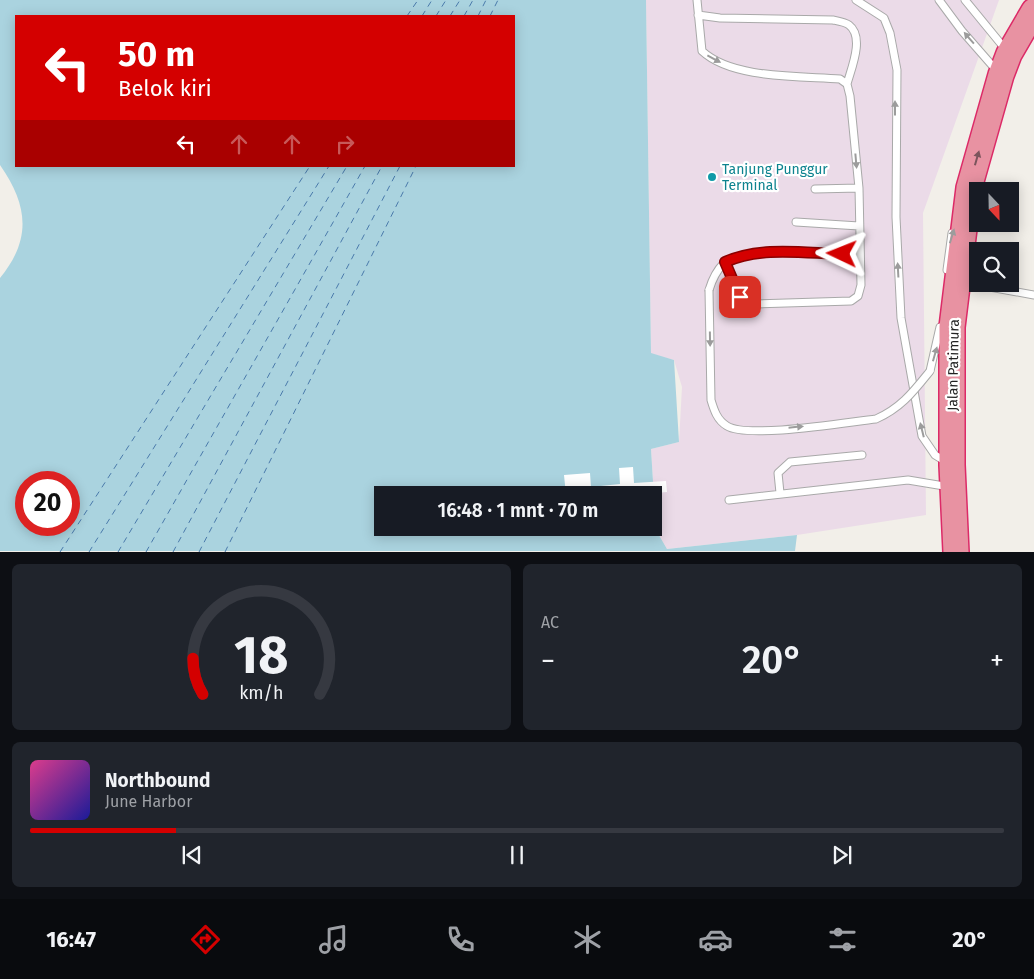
<!DOCTYPE html>
<html lang="id">
<meta charset="utf-8">
<style>
:root{--surface:#171b24;--page:#20242c;--text:#f1f3f6;--muted:#9ea1a6;--line:#363941;--accent:#d40000}
body{margin:0;font-family:"Fira Sans",sans-serif;background:var(--page);color:var(--text);height:100vh;display:flex;flex-direction:column;font-size:19px;white-space:nowrap}
*{box-sizing:border-box;margin:0}
p{font-size:16px;color:var(--muted)}
.icon{flex:none;width:28px;height:28px;fill:none;stroke:currentColor;stroke-width:2;stroke-linecap:round;stroke-linejoin:round}
.map{position:relative;height:552px;overflow:hidden}
.sheet{display:flex;flex-direction:column;gap:12px;padding:12px;background:#0d0f14;flex:1}
.sheet>*{flex:none}
.top-card{position:absolute;left:15px;top:15px;width:500px;height:152px;border-radius:0px;box-shadow:0 2px 12px #0003;background:#d40000;color:#fff;overflow:hidden}
.needle{width:32px;rotate:158deg}
.tools{position:absolute;left:969px;top:182px;display:grid;gap:10px}
.tools a{display:grid;place-items:center;width:50px;height:50px;border-radius:0px;background:var(--surface);box-shadow:0 2px 12px #0003;font-size:25px}
.speed{position:absolute;left:15px;top:471px;display:flex;gap:10px;font-size:25px;font-weight:700;text-align:center}
.speed>*{display:grid;place-content:center;width:65px;height:65px;border-radius:50%;background:var(--surface);box-shadow:0 2px 12px #0003;line-height:1}
.speed .limit{border:8px solid #d22;background:#fff;color:#111}
.pin{position:absolute;display:grid;place-items:center;width:42px;height:42px;color:#fff;margin:-21px;border-radius:10px;box-shadow:0 2px 8px #0006}
.me{position:absolute;width:55px;margin:-28px;rotate:272deg;stroke-linejoin:round;filter:drop-shadow(0 0 4px #0008)}
.turn{display:flex;align-items:center;gap:18px;height:105px;padding:0 20px;font-size:22px}
.turn .icon{width:65px;height:65px;stroke-width:2.5}
.turn b{display:block;font-size:35px;line-height:42px}
.lanes{display:flex;align-items:center;height:48px;padding:0 20px;background:#0003;justify-content:center;gap:25px;direction:ltr}
.lanes .off{opacity:.35}
.big{font-size:38px;font-weight:600;line-height:1.1}
.sheet .tile{flex:1;display:flex;flex-direction:column;justify-content:center;gap:8px;min-width:0;padding:0 18px;border-radius:8px;background:var(--page)}
.sheet .dial{align-items:center;gap:0}
.dial svg{height:130px;overflow:visible;fill:none;stroke:var(--line);stroke-width:7;stroke-linecap:round;text-anchor:middle}
.dial text{fill:var(--text);stroke:none}
.song{display:flex;align-items:center;gap:15px}
.cover{width:60px;height:60px;border-radius:8px;background:linear-gradient(135deg,hsl(330 70% 55%),hsl(240 70% 35%))}
.played{height:5px;border-radius:2px;background:linear-gradient(90deg,var(--accent) 15%,var(--line) 15%)}
.keys{display:flex;justify-content:space-around;direction:ltr}
.heat{display:flex;justify-content:space-between;align-items:center;font-size:28px;direction:ltr}
.sheet .tiles{flex:1;display:grid;gap:12px;grid-template-columns:1fr 1fr}
.tile:last-child{grid-column:span 2}
.trip{position:absolute;left:374px;top:486px;width:288px;height:50px;border-radius:0px;background:var(--surface);box-shadow:0 2px 12px #0003;font-weight:600;line-height:50px;text-align:center}
.tab-bar{display:flex;height:80px;justify-content:space-around;align-items:center;background:#090b0e;color:var(--muted)}
.tab-bar .icon{width:35px;height:35px}
.tab-bar .selected{color:var(--accent)}
.tab-bar b{font-size:22px;color:var(--text)}
.map>svg:first-child{display:block}
.industrial{fill:#ebdbe8}
.water{fill:#aad3df;fill-rule:evenodd}
.pier{fill:#fff}
.lines{fill:none;stroke-linecap:round;stroke-linejoin:round}
.ferry{stroke:#4a7aab;stroke-width:1;stroke-dasharray:6 5;stroke-linecap:butt}
.lane-casing{stroke:#a9a9a9;stroke-width:9}
.highway-casing{stroke:#dc2a67;stroke-width:28}
.lane{stroke:#fff;stroke-width:7}
.highway{stroke:#e892a2;stroke-width:25}
.lane-bridge-casing{stroke:#a9a9a9;stroke-width:9;stroke-linecap:butt}
.lane-bridge{stroke:#fff;stroke-width:7}
.oneway{fill:#9c9c9c}
.oneway2{fill:#7b545c}
.route-casing{stroke:#8a0000;stroke-width:12}
.route{stroke:#d40000;stroke-width:9}
.culture-dot{fill:#0f9aa8;stroke:#fff;stroke-width:2}
.labels{text-anchor:middle;stroke-width:4.5;stroke-linejoin:round;paint-order:stroke}
.culture-label{font-size:14px;fill:#0d838f;stroke:#fff;text-anchor:start}
.street-label{font-size:14px;fill:#222;stroke:#fff}
</style>
<div class="map">
<svg width="1034" height="552" viewBox="0 0 1034 552">
<rect width="100%" height="100%" fill="#f2efe9"/>
<path class="industrial" d="M646,0H999L923,213L926,515L797,535L667,549L656,530L651,449L679,442L682,387L674,360L651,354Z"/>
<path class="water" d="M0,0H646L651,353L674,360L679,442L651,449L656,530L667,549L797,535L795,551H0V278C32,239 28,205 0,165ZM16,16H514V166H16ZM26,482H69V525H26ZM382,495H652V528H382Z"/>
<path class="pier" d="M633,467L634,483L666,481L667,492L635,495H566L564,475L590,473L591,487L620,484L619,468Z"/>
<g class="lines">
<path class="ferry" d="M407,16L418,0
M422,16L432,0
M436,16L446,0
M450,16L460,0
M464,16L473,0
M478,16L486,0
M490,16L498,0
M60,552L310,166
M89,552L329,166
M118,552L347,166
M146,552L365,166
M173,552L382,166
M199,552L400,166
M225,552L416,166"/>
<g class="lane-casing">
<path id="lane" d="M697,0L702,51C732,79 800,76 840,79L847,84L850,96L859,188L861,285L858,296L851,301L754,304L740,297L725,262
M856,0L884,18L890,33L897,70L896,217L901,318L922,436L935,455L948,463
M939,0L962,31L997,71
M965,0L1006,50
M698,15L720,18L833,20C838,21 845,22 849,25C865,37 851,69 847,84
M815,189L859,188
M796,222L859,226
M947,270L952,233
M962,282L1034,295
M709,290C712,280 716,271 724,263C744,245 831,254 859,255
M930,371L940,327
M780,493L778,473L790,462L862,455
M729,500L908,480L950,487"/>
</g>
<g class="highway-casing">
<path id="highway" d="M956,552L952,465V327L969,188L1001,75L1009,54L1034,11"/>
</g>
<use href="#lane" class="lane"/>
<use href="#highway" class="highway"/>
<g class="lane-bridge-casing">
<path id="lane-bridge" d="M709,290L711,400C714,410 717,420 727,426C748,439 848,422 876,419C901,408 913,392 930,371"/>
</g>
<use href="#lane-bridge" class="lane-bridge"/>
</g>
<defs><path id="oneway-solid" d="M-6-.8H1V-3.2L6.5 0L1 3.2V.8H-6Z" transform="scale(1.25)"/></defs>
<g class="oneway">
<use href="#oneway-solid" transform="translate(969 38) rotate(-131)"/>
<use href="#oneway-solid" transform="translate(714 59) rotate(28)"/>
<use href="#oneway-solid" transform="translate(895 108) rotate(-90)"/>
<use href="#oneway-solid" transform="translate(856 161) rotate(85)"/>
<use href="#oneway-solid" transform="translate(952 236) rotate(-73)"/>
<use href="#oneway-solid" transform="translate(898 270) rotate(-93)"/>
<use href="#oneway-solid" transform="translate(710 339) rotate(89)"/>
<use href="#oneway-solid" transform="translate(935 354) rotate(-74)"/>
<use href="#oneway-solid" transform="translate(796 427) rotate(-6)"/>
<use href="#oneway-solid" transform="translate(922 430) rotate(-104)"/>
</g>
<use class="oneway2" href="#oneway-solid" transform="translate(977 158) rotate(-74)"/>
<g class="lines">
<g class="route-casing">
<path id="route" d="M740,297L725,262C761,246 803,253 842,254"/>
</g>
<use href="#route" class="route"/>
</g>
<circle class="culture-dot" cx="712" cy="177" r="5"/>
<g class="labels">
<g class="culture-label">
<text x="722" y="174">Tanjung Punggur<tspan x="722" dy="16">Terminal</tspan></text>
</g>
<g class="street-label">
<text transform="translate(953 365) rotate(-89)" y="5">Jalan Patimura</text>
</g>
</g>
</svg>
<div class="tools">
<a><svg class="needle" viewBox="-14 -14 28 28"><path d="M0-13l5 13h-10z" fill="#e53935"/><path d="M0 13l5-13h-10z" fill="#9ea1a6"/></svg></a>
<a><svg class="icon" aria-label="search" viewBox="0 0 24 24"><circle cx="10" cy="10" r="6"/><path d="M15 15l6 6"/></svg></a>
</div>
<div class="speed"><div class="limit">20</div></div>
<div class="pin" style="left:740px;top:297px;background:#d93025"><svg class="icon" aria-label="arrive" viewBox="0 0 24 24"><path d="M6 21V4h12l-3 4 3 4H6"/></svg></div>
<svg class="me" style="left:842px;top:254px" viewBox="-20 -20 40 40"><path d="M0-17L14 15 0 8-14 15z" fill="#d40000" stroke="#fff" stroke-width="4"/></svg>
<div class="trip">16:48 · 1 mnt · 70 m</div>
<div class="top-card">
<div class="turn"><svg class="icon" aria-label="left" viewBox="0 0 24 24"><path d="M17 20v-9H6M10 6l-5 5 5 5"/></svg><div><b>50 m</b>Belok kiri</div></div>
<div class="lanes"><svg class="icon" aria-label="left" viewBox="0 0 24 24"><path d="M17 20v-9H6M10 6l-5 5 5 5"/></svg><svg class="icon off" aria-label="ahead" viewBox="0 0 24 24"><path d="M12 20V5M6 11l6-6 6 6"/></svg><svg class="icon off" aria-label="ahead" viewBox="0 0 24 24"><path d="M12 20V5M6 11l6-6 6 6"/></svg><svg class="icon off" aria-label="right" viewBox="0 0 24 24"><path d="M7 20v-9h11M14 6l5 5-5 5"/></svg></div>
</div>
</div>
<section class="sheet">
<div class="tiles">
<div class="tile dial"><svg viewBox="0 0 100 80">
<path d="M14 69A42 42 0 1 1 86 69"/>
<path d="M14 69A42 42 0 0 1 8 47" stroke="#d40000"/>
<text x="50" y="56" font-size="32" font-weight="700">18</text>
<text x="50" y="72" font-size="11">km/h</text>
</svg></div>
<div class="tile"><p>AC</p>
<div class="heat"><a>−</a><b class="big">20°</b><a>+</a></div>
</div>
<div class="tile">
<div class="song"><i class="cover"></i><div><b>Northbound</b><p>June Harbor</p></div></div>
<div class="played"></div>
<div class="keys"><svg class="icon" aria-label="previous" viewBox="0 0 24 24"><path d="M18 5L8 12l10 7zM5 5v14"/></svg><svg class="icon" aria-label="pause" viewBox="0 0 24 24"><path d="M8 5v14M16 5v14"/></svg><svg class="icon" aria-label="next" viewBox="0 0 24 24"><path d="M6 5l10 7-10 7zM19 5v14"/></svg></div>
</div>
</div>
</section>
<nav class="tab-bar">
<b>16:47</b>
<svg class="icon selected" aria-label="directions" viewBox="0 0 24 24"><path d="M12 3l9 9-9 9-9-9zM9 14v-3h6M13 9l2 2-2 2"/></svg>
<svg class="icon" aria-label="music" viewBox="0 0 24 24"><path d="M9 18V5l10-2v13"/><circle cx="6" cy="18" r="3"/><circle cx="16" cy="16" r="3"/></svg>
<svg class="icon" aria-label="phone" viewBox="0 0 24 24"><path d="M5 4h4l2 5-3 2q2 4 5 5l2-3 5 2v4C11 20 4 13 5 4z"/></svg>
<svg class="icon" aria-label="climate" viewBox="0 0 24 24"><path d="M12 3v18M4 7l16 10M4 17L20 7"/></svg>
<svg class="icon" aria-label="car" viewBox="0 0 24 24"><path d="M5 17H2v-5l4-1 3-4h7l3 4 3 1v5h-3M9 17h6M6 11h13"/><circle cx="7" cy="17" r="2"/><circle cx="17" cy="17" r="2"/></svg>
<svg class="icon" aria-label="filters" viewBox="0 0 24 24"><path d="M4 7h16M4 17h16"/><circle cx="9" cy="7" r="2"/><circle cx="15" cy="17" r="2"/></svg>
<b>20°</b>
</nav>
